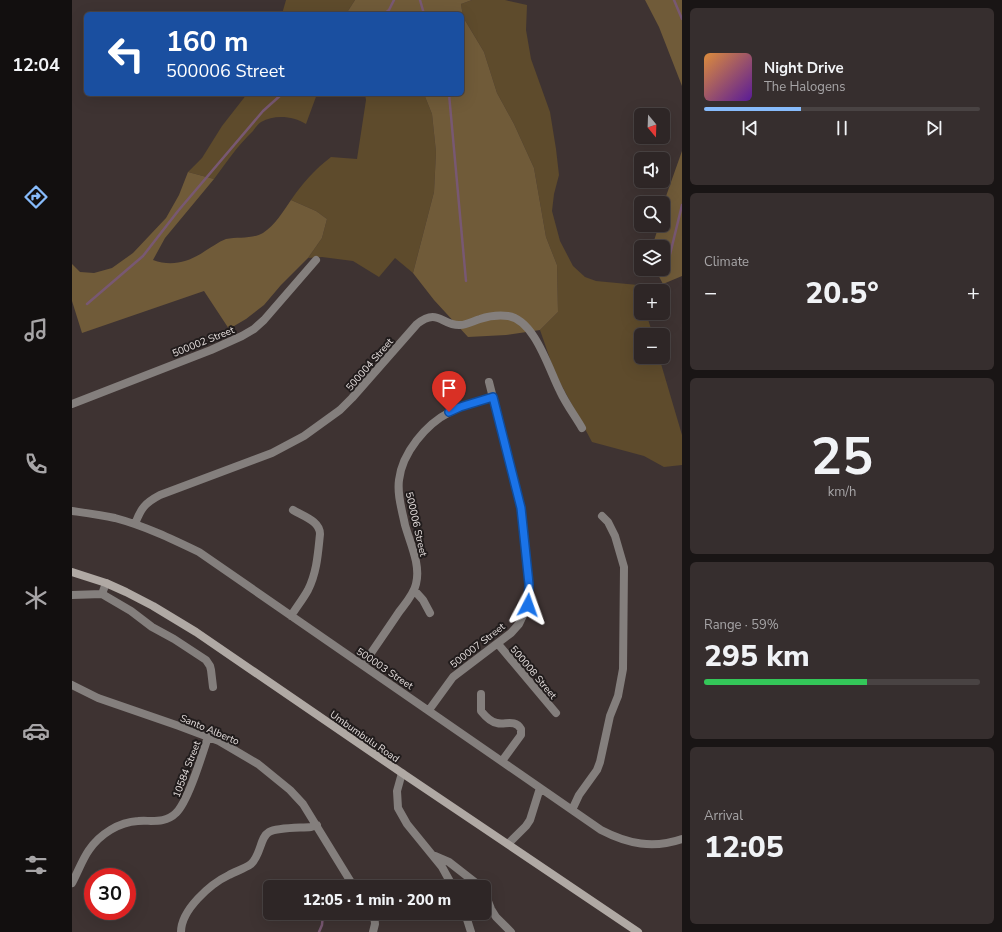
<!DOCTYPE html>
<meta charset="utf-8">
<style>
:root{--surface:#2e2626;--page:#362e2e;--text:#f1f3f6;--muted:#a7a5a7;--line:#494343;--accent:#87bbfb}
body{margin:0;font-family:"Nunito Sans",sans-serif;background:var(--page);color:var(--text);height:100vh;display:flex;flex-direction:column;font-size:15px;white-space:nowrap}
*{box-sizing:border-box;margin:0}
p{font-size:13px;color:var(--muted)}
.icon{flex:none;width:22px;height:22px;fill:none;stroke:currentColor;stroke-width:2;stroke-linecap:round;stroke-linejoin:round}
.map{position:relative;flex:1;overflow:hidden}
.drawer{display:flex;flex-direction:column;gap:8px;padding:8px;background:#191515;width:320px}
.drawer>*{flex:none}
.hud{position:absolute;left:12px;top:12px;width:380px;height:84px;border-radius:6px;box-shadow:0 4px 16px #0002,0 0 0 1px var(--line);background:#1a4fa0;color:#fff;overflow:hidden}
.needle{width:26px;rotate:161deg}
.controls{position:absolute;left:562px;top:108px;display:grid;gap:8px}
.controls a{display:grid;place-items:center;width:36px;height:36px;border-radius:6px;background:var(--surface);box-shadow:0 4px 16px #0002,0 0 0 1px var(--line);font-size:20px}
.speed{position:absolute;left:12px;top:868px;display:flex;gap:8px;font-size:20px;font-weight:700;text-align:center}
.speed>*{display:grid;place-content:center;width:52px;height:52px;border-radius:50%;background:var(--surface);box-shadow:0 4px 16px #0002,0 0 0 1px var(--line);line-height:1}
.speed .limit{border:6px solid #d22;background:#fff;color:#111}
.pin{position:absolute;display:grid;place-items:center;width:34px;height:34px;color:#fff;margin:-41px -17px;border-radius:50% 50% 50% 0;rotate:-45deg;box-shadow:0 0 4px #0007}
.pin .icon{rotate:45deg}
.me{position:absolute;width:44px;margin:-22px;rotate:4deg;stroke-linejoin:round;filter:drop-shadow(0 0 3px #0008)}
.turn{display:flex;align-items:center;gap:14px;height:84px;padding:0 16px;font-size:18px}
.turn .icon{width:52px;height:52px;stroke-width:2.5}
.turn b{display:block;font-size:28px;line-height:34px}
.big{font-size:30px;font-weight:800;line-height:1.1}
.drawer .tile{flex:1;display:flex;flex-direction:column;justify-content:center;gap:6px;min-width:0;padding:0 14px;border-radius:6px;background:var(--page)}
.drawer .dial{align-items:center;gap:0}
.dial b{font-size:52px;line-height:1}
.song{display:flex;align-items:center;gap:12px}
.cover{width:48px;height:48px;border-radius:6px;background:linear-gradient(135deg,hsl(30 70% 55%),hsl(270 70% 35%))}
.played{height:4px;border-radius:2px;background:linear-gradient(90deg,var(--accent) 35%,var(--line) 35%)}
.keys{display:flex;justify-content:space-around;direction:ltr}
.heat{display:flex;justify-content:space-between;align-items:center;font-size:22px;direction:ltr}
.charge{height:6px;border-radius:3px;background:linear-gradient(90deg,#34c759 59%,var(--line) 0)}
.trip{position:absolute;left:191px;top:880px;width:228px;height:40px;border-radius:6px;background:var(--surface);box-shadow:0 4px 16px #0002,0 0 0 1px var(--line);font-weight:800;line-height:40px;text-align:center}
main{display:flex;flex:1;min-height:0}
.tabs{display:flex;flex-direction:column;width:72px;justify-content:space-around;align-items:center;background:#120f0f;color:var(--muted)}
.tabs .icon{width:28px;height:28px}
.tabs .current{color:var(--accent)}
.tabs b{font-size:18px;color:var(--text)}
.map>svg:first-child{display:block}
.green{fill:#5e4b2c}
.forest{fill:#705b39}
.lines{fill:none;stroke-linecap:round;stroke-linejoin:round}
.stream{stroke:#785872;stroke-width:2.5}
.minor{stroke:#847f7d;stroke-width:8}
.secondary{stroke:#b0a9a4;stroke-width:8}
.route-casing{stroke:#114b97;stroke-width:10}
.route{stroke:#1a73e8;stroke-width:7}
.labels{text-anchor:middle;stroke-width:4;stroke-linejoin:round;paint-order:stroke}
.street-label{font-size:10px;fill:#e6dfde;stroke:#211c1c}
</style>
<main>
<nav class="tabs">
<b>12:04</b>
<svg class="icon current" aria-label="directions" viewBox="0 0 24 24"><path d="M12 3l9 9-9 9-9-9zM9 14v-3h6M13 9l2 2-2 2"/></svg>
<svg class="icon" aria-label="music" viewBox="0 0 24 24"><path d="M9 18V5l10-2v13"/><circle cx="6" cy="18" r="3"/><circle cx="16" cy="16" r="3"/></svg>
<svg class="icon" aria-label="phone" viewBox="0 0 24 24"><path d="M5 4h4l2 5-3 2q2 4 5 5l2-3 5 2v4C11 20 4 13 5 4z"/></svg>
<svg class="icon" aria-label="climate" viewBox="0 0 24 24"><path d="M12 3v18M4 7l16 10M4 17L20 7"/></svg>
<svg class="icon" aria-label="car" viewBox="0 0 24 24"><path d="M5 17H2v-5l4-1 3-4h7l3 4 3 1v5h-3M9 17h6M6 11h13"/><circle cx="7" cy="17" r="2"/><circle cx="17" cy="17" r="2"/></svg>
<svg class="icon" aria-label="filters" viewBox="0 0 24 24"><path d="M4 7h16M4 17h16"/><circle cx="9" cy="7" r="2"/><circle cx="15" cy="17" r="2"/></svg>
</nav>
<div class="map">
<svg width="610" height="932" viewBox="0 0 610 932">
<rect width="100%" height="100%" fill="#3e3332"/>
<path class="green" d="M214,0H283L274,14H210Z
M400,0H433L455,5L454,30L459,59L478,112L484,149L487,175L482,194L480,211L488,241L501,266L513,277L524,281L566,285L569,296V313H574L581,335H569V357H587L610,435V465L592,467L572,456L520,442L483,373L468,330L486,312L485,265L474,237L462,168L442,124L425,93L412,52L391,17L389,4Z
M175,94H245L234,124C221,116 203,114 189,122C186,124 183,128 181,131C166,145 154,163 142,179L116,172L130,158L150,126Z
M293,94H352L360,114L364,152L362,192L341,273L323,258L307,277L281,261L250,257L236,258L250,238L255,219L244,211L219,200C230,184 243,169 259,157L285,159L294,100Z"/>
<path class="forest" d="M283,0H400L389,4L391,17L412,52L425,93L442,124L462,168L474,237L485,265L486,312L468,330L434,335L396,337L362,300L341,273L362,192L364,152L360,114L352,94H390V14H274Z
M573,0H610V86L587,27Z
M610,151V276L591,284L583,269H591V247H580L587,225H591V207L593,199Z
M116,172L142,179L93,238L81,260C100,267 117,262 133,251C140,247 146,242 154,239C166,237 181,239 191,233C203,225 211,212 219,200L244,211L255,219L250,238L236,258L209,285L192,305L174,319L157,329L132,291L10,333L0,301V264L8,272L22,273L40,268L61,253L94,218L107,195Z"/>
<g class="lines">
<path class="stream" d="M348,0L352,14
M602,0L610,19
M312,14L317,10L322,0
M377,94L394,281
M593,275L610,205
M15,304L71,256L106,211L191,111L210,94
M247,932L250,925L251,913"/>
<path class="minor" d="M0,404L139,350L170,336L182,329L192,320L244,260
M0,511C14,513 29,515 43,518C73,526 100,539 127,552L529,830C556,844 581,849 610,839
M63,524C69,508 73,503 88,495L200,453L232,436L268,410L280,398L345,324C366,307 370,326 388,325C395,325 401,321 408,319C417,316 427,315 436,316C463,320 477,370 488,391C494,404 503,416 510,428
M34,583L30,594L59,611L80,627L102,639L134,660L138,666L139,670L141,687
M342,590L351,600L358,613
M0,595L30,594
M219,616C224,608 231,599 236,590C245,572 246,553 248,534C248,521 231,516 221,510
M426,644L484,713
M291,665C303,647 315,630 327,612C333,604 342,594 344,584C349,565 338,543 333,525C330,510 325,495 327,480C330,453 354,424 378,412C391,405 406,401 421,397
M0,685L26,698L107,726L147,741L186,764L218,790L231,804L282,887
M409,694V711C413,716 418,722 425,723C433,725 443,719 449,729V735L430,761
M357,710L381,677L439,633L447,624L456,605L457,583L449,508L417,382
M330,773L325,791L326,808L335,824L370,867L381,887
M500,810L507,795L525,770L528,762L538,716L546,696L551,669L552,567L543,536L536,522L530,516
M436,844L454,826L458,820L468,788
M363,856L377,862L409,887
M0,883C6,872 10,860 17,850C28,834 47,822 66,821C79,820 93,824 104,813C116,802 130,755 136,737
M412,891L419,909L424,917L439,932
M393,913L399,932
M109,932C109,910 138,884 157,875C164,871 172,869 179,864C189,855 188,837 197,832C206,827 228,828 239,827L245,825
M301,932L303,924L302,913"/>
<path class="secondary" d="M0,572L34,583L54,592L81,606L124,632L330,773L566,932"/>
</g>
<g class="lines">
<g class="route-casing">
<path id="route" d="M377,412L388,407L421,397L449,508L457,584L456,605"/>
</g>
<use href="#route" class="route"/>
</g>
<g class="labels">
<g class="street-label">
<text transform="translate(131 341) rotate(-22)" y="4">500002 Street</text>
<text transform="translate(297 364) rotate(-49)" y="4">500004 Street</text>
<text transform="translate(345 524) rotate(77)" y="4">500006 Street</text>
<text transform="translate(405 645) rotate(-38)" y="4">500007 Street</text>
<text transform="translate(313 668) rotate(34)" y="4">500003 Street</text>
<text transform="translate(462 672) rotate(50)" y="4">500008 Street</text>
<text transform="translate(138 729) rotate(23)" y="4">Santo Alberto</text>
<text transform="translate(293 736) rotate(35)" y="4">Umbumbulu Road</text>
<text transform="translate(114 769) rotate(-69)" y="4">10584 Street</text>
</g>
</g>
</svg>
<div class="controls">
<a><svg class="needle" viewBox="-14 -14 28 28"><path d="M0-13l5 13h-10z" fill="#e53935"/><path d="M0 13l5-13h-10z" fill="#a7a5a7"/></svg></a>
<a><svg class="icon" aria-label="sound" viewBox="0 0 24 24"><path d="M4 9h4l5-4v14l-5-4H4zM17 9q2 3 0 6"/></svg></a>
<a><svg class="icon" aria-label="search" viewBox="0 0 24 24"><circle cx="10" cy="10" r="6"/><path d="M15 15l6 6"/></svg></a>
<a><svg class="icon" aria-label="layers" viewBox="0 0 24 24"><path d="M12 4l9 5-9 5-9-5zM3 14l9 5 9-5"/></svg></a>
<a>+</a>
<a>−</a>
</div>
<div class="speed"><div class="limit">30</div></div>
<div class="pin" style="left:377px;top:412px;background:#d93025"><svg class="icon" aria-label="arrive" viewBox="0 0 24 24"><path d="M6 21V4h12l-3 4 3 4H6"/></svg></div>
<svg class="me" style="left:456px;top:605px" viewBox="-20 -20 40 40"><path d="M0-17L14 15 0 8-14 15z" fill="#1a73e8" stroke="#fff" stroke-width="4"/></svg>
<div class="trip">12:05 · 1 min · 200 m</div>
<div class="hud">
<div class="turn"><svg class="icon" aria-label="left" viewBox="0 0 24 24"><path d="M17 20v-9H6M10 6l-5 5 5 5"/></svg><div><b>160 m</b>500006 Street</div></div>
</div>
</div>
<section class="drawer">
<div class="tile">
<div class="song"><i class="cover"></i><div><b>Night Drive</b><p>The Halogens</p></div></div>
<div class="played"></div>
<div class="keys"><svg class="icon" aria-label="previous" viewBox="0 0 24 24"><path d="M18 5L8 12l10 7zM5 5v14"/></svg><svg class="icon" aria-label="pause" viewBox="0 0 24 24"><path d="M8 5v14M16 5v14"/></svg><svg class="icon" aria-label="next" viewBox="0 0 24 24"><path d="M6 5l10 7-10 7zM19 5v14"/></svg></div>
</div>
<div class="tile"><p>Climate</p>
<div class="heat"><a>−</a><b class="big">20.5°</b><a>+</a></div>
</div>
<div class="tile dial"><b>25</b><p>km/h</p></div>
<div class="tile"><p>Range · 59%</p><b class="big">295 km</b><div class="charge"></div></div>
<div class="tile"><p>Arrival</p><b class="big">12:05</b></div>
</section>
</main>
